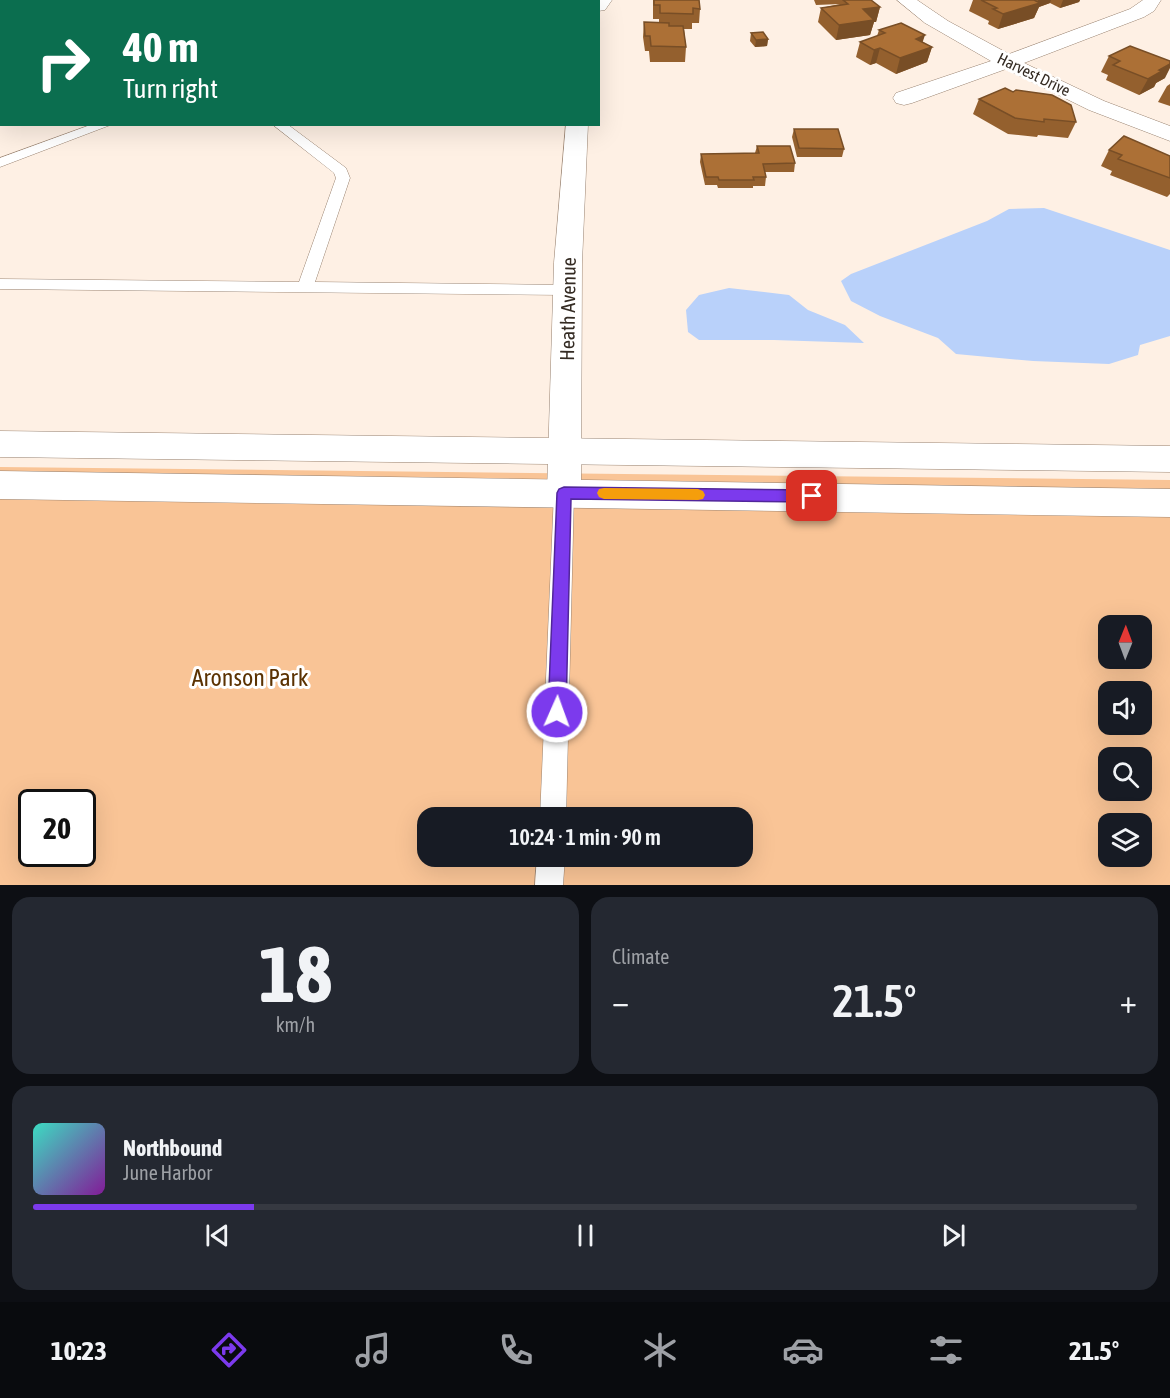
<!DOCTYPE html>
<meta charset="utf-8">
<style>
:root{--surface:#171b24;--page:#242831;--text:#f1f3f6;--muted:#9ea1a6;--line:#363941;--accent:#7c3aed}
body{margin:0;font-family:"Asap Condensed",sans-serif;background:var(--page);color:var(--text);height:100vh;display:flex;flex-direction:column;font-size:22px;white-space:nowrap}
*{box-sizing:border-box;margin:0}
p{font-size:20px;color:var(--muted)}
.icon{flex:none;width:33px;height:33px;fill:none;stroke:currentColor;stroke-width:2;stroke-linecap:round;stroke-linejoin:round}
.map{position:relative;height:885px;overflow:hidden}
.drawer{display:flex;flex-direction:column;gap:12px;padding:12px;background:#0d0f14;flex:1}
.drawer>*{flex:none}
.hud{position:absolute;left:0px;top:0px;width:600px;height:126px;box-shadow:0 6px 24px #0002;background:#0b6e4f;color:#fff;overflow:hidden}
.needle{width:39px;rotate:1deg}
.buttons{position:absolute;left:1098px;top:615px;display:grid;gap:12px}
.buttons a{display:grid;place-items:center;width:54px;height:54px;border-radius:12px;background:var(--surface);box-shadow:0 6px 24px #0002;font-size:30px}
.speed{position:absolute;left:18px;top:789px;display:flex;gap:12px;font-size:30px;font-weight:700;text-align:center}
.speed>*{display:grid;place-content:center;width:78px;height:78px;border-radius:50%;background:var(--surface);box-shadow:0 6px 24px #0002;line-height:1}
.speed .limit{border:3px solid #111;border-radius:9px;background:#fff;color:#111}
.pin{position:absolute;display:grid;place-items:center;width:51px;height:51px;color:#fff;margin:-26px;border-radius:12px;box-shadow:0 3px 9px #0006}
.me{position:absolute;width:66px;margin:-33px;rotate:2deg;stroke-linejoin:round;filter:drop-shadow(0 0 4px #0008)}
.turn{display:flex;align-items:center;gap:21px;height:126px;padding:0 24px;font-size:27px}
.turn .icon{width:78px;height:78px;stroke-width:2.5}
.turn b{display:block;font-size:42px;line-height:51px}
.big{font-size:45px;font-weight:600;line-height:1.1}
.drawer .card{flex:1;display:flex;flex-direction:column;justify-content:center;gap:9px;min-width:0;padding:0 21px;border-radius:18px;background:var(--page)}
.drawer .dial{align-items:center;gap:0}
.dial b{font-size:78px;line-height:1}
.song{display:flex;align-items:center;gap:18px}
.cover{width:72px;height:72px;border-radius:9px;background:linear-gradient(135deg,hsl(170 70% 55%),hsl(290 70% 35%))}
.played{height:6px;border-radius:3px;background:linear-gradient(90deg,var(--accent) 20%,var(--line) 20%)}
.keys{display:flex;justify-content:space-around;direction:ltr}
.heat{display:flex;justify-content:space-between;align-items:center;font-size:33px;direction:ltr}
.drawer .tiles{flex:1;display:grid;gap:12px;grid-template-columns:1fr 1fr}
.card:last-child{grid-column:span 2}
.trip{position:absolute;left:417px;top:807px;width:336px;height:60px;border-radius:18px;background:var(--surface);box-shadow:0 6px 24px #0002;font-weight:600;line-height:60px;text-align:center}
.menu{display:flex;height:96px;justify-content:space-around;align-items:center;background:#090b0e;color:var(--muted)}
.menu .icon{width:42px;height:42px}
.menu .selected{color:var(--accent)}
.menu b{font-size:27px;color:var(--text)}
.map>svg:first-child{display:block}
.green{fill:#f9c496;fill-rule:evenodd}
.water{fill:#b9d1fa}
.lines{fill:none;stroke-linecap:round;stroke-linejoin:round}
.service-casing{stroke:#998371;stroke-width:1}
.minor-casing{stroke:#998371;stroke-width:1}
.secondary-casing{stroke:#998371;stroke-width:1}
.service{fill:#fff;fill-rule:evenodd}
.minor{fill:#fff;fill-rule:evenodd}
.secondary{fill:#fff;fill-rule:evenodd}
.wall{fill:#94602e}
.shaded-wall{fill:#784e26}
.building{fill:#ac7036;stroke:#784e26;stroke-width:1.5}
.route{fill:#7c3aed;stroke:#51269a;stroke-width:1.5}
.slow{fill:#f59e0b}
.labels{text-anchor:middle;stroke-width:6;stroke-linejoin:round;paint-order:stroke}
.far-street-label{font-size:16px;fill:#342b23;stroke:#fff}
.street-label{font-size:20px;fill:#342b23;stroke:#fff}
.near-park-label{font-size:24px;fill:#5b3202;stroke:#fff}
</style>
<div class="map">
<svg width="1170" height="885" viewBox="0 0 1170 885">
<rect width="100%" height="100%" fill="#fef0e4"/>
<path class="green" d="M0,467L1170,480V885H0ZM1108,626H1142V658H1108ZM1108,692H1142V724H1108ZM1108,758H1142V790H1108ZM32,802H82V854H32ZM428,818H742V856H428ZM1108,824H1142V856H1108Z"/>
<path class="water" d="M1044,208L1170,250V336L1140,345L1138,355L1109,364L1033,361L956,354L938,338L880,316L851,301L841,281L851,274L987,221L1009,209Z
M729,288L789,295L808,310L845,325L864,343L774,340H699L688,332L686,310L699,295Z"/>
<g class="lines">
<g class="service-casing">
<path id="service" d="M93,124H113L0,167V158Z
M272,124H287L346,168L350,178L315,282L567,285L573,286L575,290L573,294L567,295L0,289V279L299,282L336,178L334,173Z
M564,485L571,487L574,493L566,818H540L554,493L557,487Z
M537,856H565L563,885H535Z"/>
</g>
<g class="minor-casing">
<path id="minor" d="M593,0H612L605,10L598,11V2H592Z
M897,0H917L948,21L1009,54L1130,9L1143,0H1161L1154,11L1144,17L1024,63L1104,101L1170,126V141L1089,110L1006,69L912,103L904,105L896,103L893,98L896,93L991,61L925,23Z
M566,124H588L582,263L581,493L576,503L564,507L552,503L547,493L554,263Z"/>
</g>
<g class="secondary-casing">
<path id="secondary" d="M0,431L1170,446V472L0,457Z
M0,471L1170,489V517L0,499Z"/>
</g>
<use href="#service" class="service"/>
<use href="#minor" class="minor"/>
<use href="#secondary" class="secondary"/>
</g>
<path class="wall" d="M653,0H699L700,9L699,23H692V29H684L686,47L685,62H650L649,51H645L643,37L644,22L659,23V19H653Z
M814,0H871L880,7L876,22H874L870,35L836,40L818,22L821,8L840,4L816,5Z
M973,0H1080L1079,2L1060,8L1050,3L1039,7L1034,18L998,29L988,24L989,21L969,11Z
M879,30L923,42L932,47L927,62L896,74L876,63L870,65L856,57L860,42L877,36Z
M751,33L768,39L767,46L755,47L750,41Z
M1109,56L1165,78L1156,83L1154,87L1139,95L1106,80L1108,75L1101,72Z
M1170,84V106L1158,102L1167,86Z
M979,99L1076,122L1068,138L1038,135L1037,137L1008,134L973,114Z
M794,129L844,149L842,157H797L792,137Z
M757,146L795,163L794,172H765L766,177L765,186H753V188H718L717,185H705L700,162L701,154L755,153Z
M1109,150L1170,156V194L1167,197L1110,175L1112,171L1101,166Z"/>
<path class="shaded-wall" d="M1038,0H1051L1050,3L1039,7L1034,18L998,29L1003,14L1037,4Z
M1063,0H1080L1079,2L1060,8Z
M880,7L876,22H874L870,35L836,40L839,25L863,9Z
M925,35L920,50L916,39Z
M768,39L767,46L755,47L756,40Z
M932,47L927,62L896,74L900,58Z
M880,48L876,63L870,65L874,50Z
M1170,64V68L1165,78L1156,83L1154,87L1139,95L1148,79L1159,70Z"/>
<path class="building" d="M208,0H277L279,2H204Z
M654,0H699L700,9L693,8V14L660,13V5H654Z
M843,0H871L880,7L863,9L874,20L839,25L821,8L848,4Z
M981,0H1034L1040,3L1003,14L993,9L997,8Z
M644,22L669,23V26H683L686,47L651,46L650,36H645Z
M901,23L925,35L916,39L932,47L900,58L880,48L874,50L860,42L885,33L879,30Z
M763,32L768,39L756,40L751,33Z
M1130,46L1170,61V64L1159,70L1162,71L1148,79L1113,65L1120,61L1109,56Z
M1005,88L1013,92L1016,90L1052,95L1071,105L1076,122L1044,119V122L1015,118L979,99Z
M794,129H838L844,149L799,148Z
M1124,136L1170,156V178L1118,159L1122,155L1109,150Z
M757,146H790L795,163L763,164L766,177H753L754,180H719L718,177H706L701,154L759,153Z"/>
<path class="route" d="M564,487L812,490L817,492L819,496L817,500L812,502L571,499L566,712L563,718L557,720L551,718L548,712L557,493L559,489Z"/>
<path class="slow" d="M604,488L698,489L703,491L705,495L703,499L698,500L604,499L599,497L597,493L599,489Z"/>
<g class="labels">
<g class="far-street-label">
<text transform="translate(1034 74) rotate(26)" y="6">Harvest Drive</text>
</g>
<g class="street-label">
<text transform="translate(568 309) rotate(-89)" y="7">Heath Avenue</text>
</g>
<g class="near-park-label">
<text x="250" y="686">Aronson Park</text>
</g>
</g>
</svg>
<div class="buttons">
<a><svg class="needle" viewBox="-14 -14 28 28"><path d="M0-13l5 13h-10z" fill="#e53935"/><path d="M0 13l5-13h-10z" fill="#9ea1a6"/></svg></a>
<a><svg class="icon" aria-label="sound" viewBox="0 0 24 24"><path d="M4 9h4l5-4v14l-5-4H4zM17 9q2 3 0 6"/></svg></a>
<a><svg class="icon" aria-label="search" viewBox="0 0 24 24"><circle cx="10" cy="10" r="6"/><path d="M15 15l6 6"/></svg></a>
<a><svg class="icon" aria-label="layers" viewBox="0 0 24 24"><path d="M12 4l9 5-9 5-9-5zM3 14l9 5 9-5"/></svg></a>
</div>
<div class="speed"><div class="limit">20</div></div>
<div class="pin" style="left:812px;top:496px;background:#d93025"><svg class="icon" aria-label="arrive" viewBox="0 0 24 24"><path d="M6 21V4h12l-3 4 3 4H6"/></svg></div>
<svg class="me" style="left:557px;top:712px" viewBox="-20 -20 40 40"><circle r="17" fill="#7c3aed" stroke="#fff" stroke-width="3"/><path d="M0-11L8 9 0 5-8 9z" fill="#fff"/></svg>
<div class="trip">10:24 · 1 min · 90 m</div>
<div class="hud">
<div class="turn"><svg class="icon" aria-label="right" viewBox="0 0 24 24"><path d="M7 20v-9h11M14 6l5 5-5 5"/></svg><div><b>40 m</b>Turn right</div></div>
</div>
</div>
<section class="drawer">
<div class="tiles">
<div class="card dial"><b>18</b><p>km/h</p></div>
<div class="card"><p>Climate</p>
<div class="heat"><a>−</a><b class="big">21.5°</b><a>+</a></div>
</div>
<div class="card">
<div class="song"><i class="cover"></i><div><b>Northbound</b><p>June Harbor</p></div></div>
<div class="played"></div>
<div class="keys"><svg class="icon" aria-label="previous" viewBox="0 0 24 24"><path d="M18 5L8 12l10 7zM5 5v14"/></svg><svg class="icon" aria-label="pause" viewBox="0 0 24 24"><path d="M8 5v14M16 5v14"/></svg><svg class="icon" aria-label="next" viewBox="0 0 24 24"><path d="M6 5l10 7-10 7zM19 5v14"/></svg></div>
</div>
</div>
</section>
<nav class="menu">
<b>10:23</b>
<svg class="icon selected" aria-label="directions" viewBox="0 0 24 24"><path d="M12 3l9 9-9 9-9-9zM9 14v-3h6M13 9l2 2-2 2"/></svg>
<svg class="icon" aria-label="music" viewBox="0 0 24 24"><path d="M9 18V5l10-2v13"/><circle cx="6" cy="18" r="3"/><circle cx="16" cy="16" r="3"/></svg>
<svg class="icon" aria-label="phone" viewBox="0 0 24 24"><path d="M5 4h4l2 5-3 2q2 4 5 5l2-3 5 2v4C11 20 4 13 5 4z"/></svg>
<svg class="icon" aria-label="climate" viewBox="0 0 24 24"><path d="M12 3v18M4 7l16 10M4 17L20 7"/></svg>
<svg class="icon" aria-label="car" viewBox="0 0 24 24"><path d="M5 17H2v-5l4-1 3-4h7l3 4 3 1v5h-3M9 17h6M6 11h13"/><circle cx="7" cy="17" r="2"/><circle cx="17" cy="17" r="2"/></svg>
<svg class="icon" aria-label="filters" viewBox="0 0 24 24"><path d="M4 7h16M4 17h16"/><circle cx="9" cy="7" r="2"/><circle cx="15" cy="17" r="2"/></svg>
<b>21.5°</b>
</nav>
